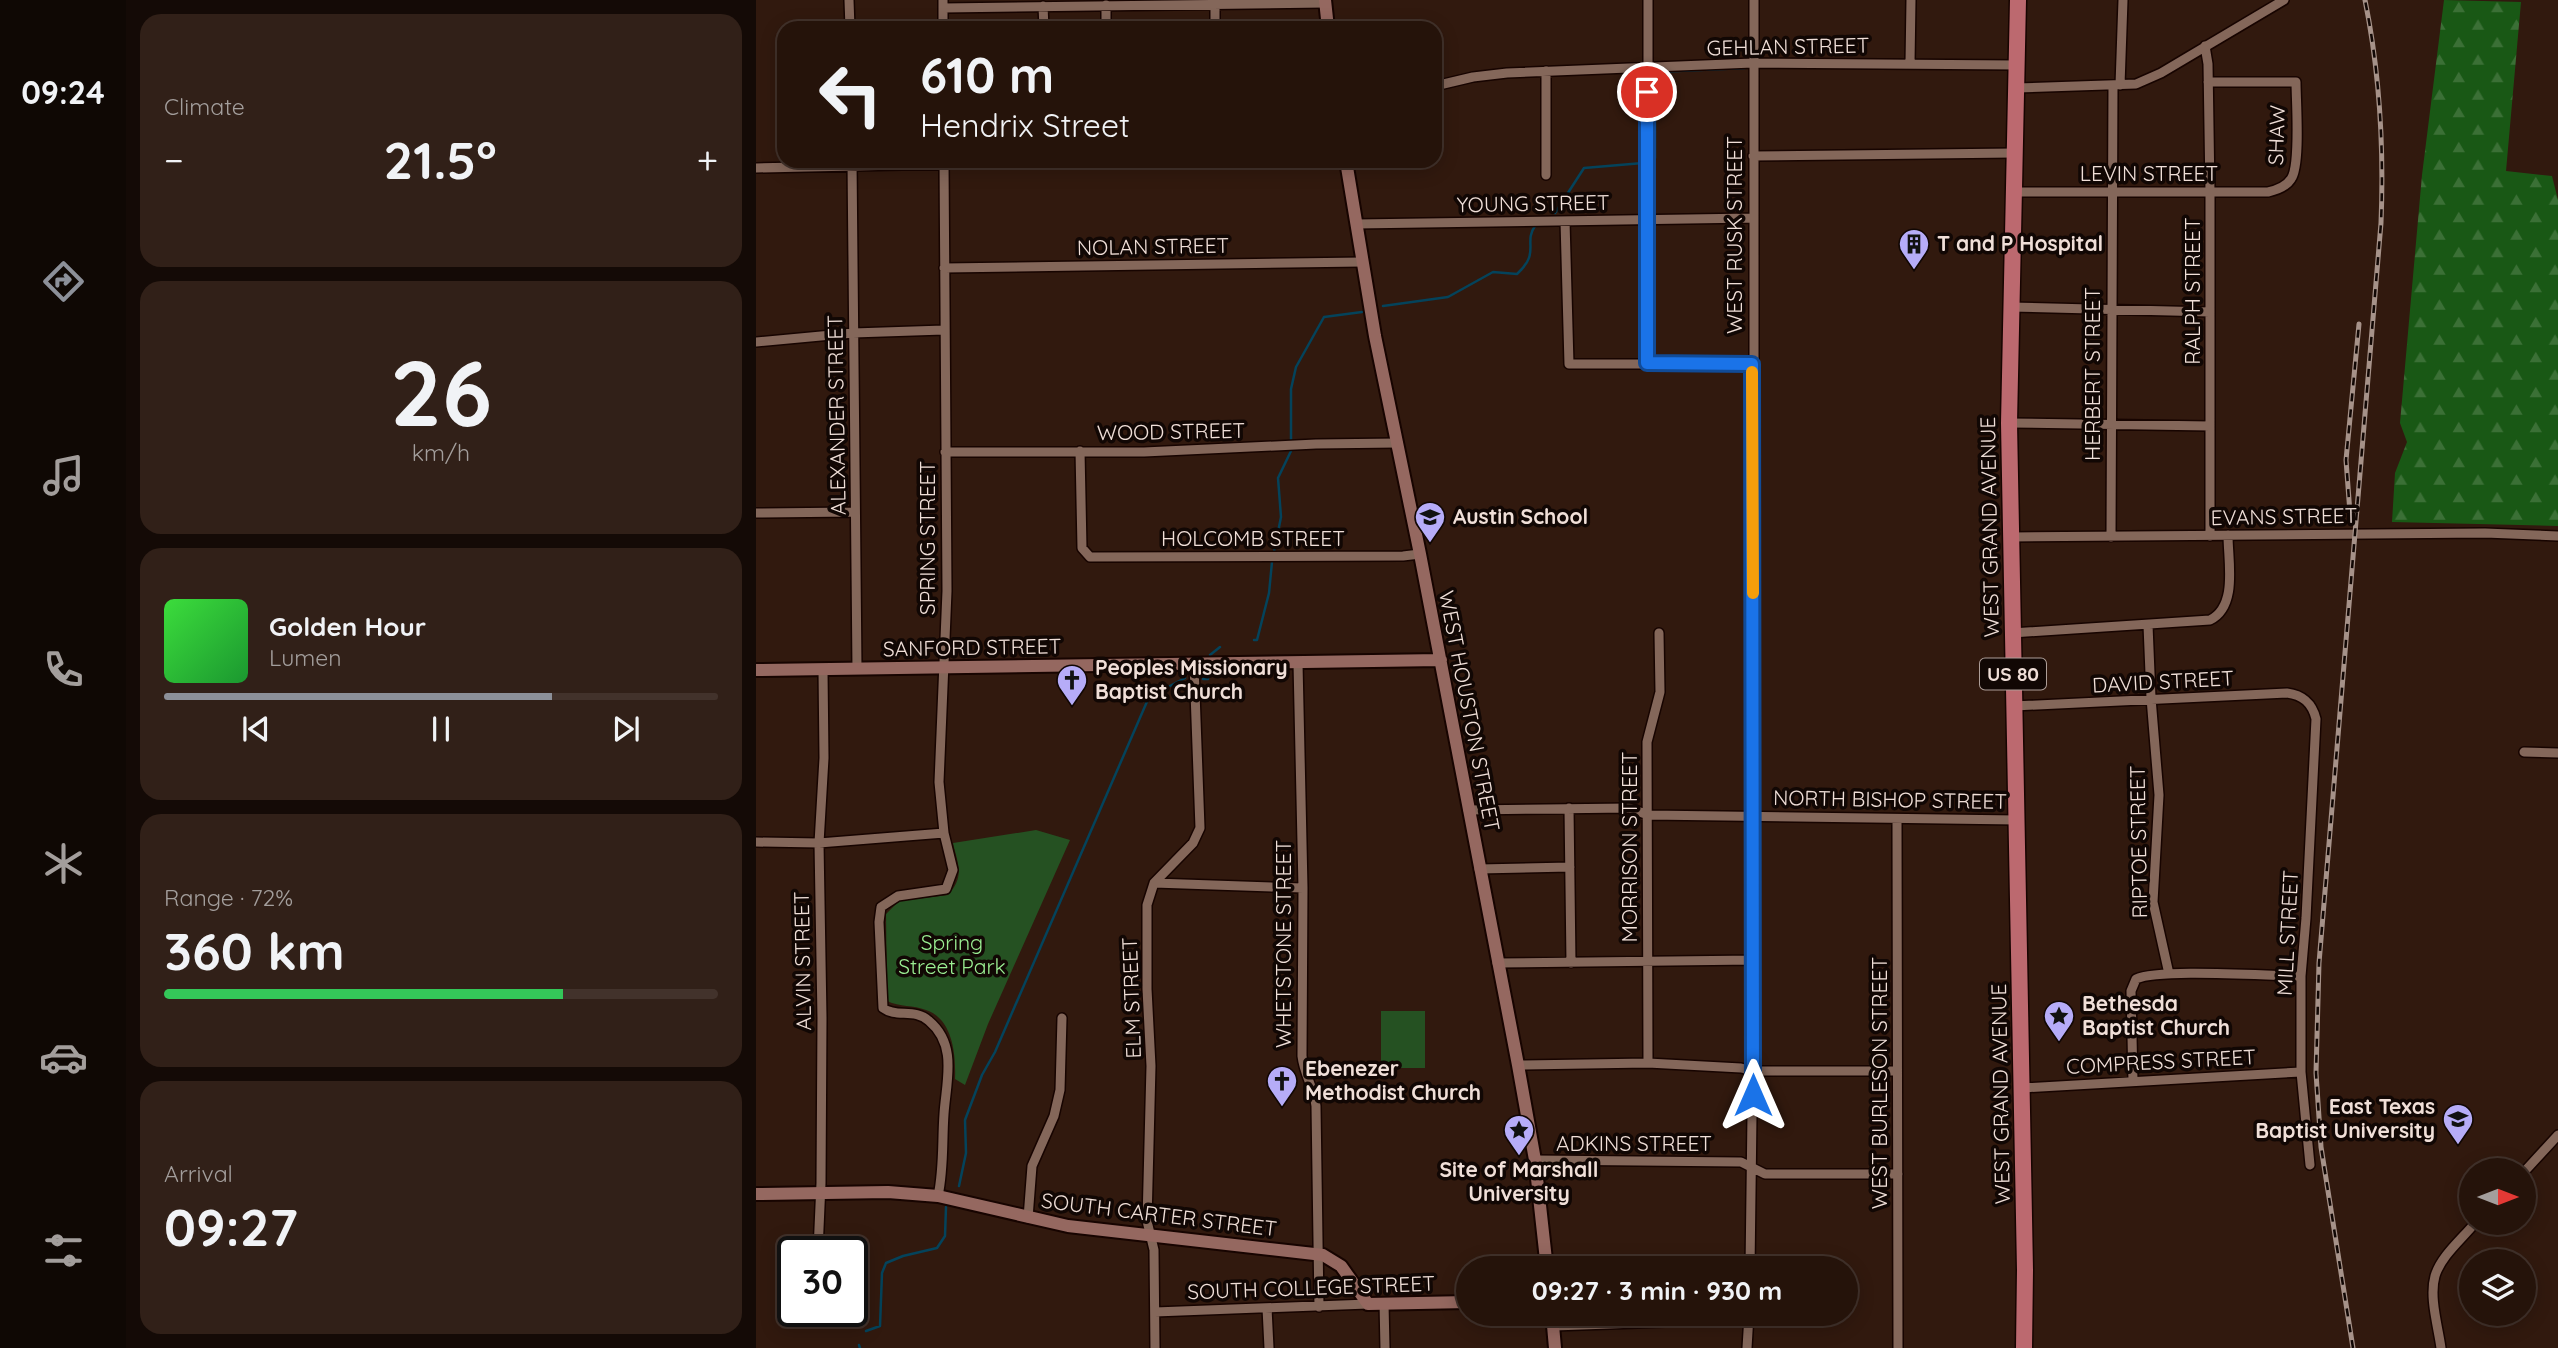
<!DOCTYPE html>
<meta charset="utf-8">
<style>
:root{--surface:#25130a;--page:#312018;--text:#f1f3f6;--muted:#a39e9c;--line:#42322b;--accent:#8c9099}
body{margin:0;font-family:Quicksand,sans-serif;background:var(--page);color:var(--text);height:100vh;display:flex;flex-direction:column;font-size:26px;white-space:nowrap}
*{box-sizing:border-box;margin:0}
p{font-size:23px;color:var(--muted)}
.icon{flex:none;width:38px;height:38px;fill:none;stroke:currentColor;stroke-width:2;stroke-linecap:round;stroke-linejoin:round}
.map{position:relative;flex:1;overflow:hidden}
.side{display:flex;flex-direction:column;gap:14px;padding:14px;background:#140a06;width:630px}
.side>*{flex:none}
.hud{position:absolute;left:21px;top:21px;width:665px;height:147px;border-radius:21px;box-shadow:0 4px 18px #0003,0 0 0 2px var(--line);background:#25130a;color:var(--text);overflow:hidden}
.needle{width:46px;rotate:90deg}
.buttons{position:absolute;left:1703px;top:1158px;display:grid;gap:14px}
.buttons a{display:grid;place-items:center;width:77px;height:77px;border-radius:50%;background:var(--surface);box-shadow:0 4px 18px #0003,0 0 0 2px var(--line);font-size:35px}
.speed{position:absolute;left:21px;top:1236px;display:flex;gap:14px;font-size:35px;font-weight:700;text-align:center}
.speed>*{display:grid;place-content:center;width:91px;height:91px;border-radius:50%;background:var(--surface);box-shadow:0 4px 18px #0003,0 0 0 2px var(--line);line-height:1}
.speed .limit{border:4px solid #111;border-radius:10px;background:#fff;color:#111}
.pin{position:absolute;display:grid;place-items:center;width:60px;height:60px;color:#fff;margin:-30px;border:4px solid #fff;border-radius:50%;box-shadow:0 2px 7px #0007}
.me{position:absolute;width:77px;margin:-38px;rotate:0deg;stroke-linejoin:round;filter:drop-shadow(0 0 5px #0008)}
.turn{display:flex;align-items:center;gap:24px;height:147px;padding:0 28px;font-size:32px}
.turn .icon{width:91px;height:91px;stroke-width:2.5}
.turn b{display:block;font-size:49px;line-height:60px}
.big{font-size:52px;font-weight:700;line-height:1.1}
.side .tile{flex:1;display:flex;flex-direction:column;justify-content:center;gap:10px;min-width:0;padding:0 24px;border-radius:21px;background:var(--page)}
.side .dial{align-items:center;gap:0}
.dial b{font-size:91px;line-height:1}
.song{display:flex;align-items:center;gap:21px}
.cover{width:84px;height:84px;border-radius:10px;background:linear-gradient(135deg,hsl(120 70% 55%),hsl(130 70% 35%))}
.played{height:7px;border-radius:4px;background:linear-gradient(90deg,var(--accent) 70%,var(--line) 70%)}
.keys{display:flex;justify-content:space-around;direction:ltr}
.heat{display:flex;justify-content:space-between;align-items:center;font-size:38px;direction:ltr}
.charge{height:10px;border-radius:5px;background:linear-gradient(90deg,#34c759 72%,var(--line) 0)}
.trip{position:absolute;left:700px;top:1256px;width:402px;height:70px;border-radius:35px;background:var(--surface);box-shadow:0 4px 18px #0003,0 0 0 2px var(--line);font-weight:700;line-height:70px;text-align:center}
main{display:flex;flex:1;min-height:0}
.tab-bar{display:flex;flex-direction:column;width:126px;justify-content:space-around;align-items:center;background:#0f0804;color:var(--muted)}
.tab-bar .icon{width:49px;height:49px}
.tab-bar .on{color:var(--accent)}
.tab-bar b{font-size:32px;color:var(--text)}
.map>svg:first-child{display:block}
.forest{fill:url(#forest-firs)}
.green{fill:#255122}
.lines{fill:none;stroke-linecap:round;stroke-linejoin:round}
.stream{stroke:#04435b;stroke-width:2.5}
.street-casing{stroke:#170400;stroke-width:12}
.secondary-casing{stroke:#170400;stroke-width:16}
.highway-casing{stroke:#170400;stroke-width:19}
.street{stroke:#84675a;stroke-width:9}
.secondary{stroke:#956860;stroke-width:12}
.highway{stroke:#bc696f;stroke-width:16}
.rail-casing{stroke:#a69289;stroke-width:5}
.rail{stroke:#110704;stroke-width:2.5;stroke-dasharray:8;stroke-linecap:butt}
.route-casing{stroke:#114b97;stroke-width:18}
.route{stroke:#1a73e8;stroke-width:12}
.slow{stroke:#f59e0b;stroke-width:12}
.labels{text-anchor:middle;stroke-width:7;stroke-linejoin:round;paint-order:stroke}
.shield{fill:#110704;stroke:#ad9e98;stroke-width:2}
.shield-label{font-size:19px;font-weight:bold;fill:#f0dfd8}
.street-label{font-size:21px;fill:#f0dfd8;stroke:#110704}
.poi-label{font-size:21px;font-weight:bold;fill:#f0dfd8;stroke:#110704;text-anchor:start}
.park-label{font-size:21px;fill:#9bef93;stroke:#110704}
</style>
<main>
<nav class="tab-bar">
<b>09:24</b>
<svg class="icon on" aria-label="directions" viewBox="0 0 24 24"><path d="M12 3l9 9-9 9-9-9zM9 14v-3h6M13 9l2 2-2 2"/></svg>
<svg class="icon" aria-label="music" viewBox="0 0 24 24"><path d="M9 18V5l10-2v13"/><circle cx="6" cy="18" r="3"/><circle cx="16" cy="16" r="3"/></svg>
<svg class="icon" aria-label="phone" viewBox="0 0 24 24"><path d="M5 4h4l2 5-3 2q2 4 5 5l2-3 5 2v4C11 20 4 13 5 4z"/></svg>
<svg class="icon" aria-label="climate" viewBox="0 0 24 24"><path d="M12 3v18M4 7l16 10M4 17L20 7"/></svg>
<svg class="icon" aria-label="car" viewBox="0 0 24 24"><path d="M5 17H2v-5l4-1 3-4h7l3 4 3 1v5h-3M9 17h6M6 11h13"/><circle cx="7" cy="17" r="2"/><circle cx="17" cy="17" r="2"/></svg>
<svg class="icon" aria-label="filters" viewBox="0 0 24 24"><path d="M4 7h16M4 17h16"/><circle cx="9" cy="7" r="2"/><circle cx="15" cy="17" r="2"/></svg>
</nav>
<section class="side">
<div class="tile"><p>Climate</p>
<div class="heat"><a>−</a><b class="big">21.5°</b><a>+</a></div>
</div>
<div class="tile dial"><b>26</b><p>km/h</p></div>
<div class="tile">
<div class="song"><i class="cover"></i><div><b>Golden Hour</b><p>Lumen</p></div></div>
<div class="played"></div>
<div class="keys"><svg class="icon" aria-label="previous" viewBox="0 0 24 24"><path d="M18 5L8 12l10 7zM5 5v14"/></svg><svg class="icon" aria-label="pause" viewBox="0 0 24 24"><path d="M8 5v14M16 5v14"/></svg><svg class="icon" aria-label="next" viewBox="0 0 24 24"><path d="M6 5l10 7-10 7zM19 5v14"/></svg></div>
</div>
<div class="tile"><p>Range · 72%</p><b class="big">360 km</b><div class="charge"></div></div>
<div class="tile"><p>Arrival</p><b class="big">09:27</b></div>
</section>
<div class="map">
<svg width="1802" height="1348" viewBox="0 0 1802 1348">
<defs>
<pattern id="forest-firs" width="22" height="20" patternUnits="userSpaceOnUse" patternTransform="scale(1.75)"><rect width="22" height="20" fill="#195815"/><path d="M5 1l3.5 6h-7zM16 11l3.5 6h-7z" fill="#3b7036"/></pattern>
</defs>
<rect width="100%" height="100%" fill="#31190e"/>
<path class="forest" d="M1688,0L1765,2L1750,171L1796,176L1802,200V526L1636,522L1639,473L1651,442L1644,423L1666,175Z"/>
<path class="green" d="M280,830L314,840L232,1024L209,1085L199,1079C200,1055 197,1019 170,1010C157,1005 144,1007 131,1001L130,914L143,901L192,895C209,876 202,865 197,843Z
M625,1011H669V1068H625Z"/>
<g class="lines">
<path class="stream" d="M897,162L899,158V72L989,68
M799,213L828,168L887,163
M627,306L692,297L737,272L761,274C785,252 767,243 779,226
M535,440V389L540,367L568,317L606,312
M518,552L525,517L522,478L535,451
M498,640H501L513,593L516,562
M454,655L464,647
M447,679H452V675
M203,1186L210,1153L209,1120L226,1075L239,1052L393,697L429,678
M110,1331L124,1326L126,1273L130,1263L147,1256L181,1248L189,1236L190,1207
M103,1345L104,1348"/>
<g class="street-casing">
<path id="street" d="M93,0L94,28
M187,0V28
M459,4V28
M350,5V28
M287,6L288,28
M187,8L569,3
M1449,46L1452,64L1454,192V536
M1154,63L1155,0
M1364,85L1367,0
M679,86L717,77L751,73L997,63L1261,65
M1260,88L1380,84L1405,73L1528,0
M997,156L1258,153
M96,161L101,669
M0,168L338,161
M790,175V71
M1257,192H1512C1521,190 1530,187 1535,179C1545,165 1540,101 1540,82H1452
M809,221L813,364H996
M600,224L997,218
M188,268L607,262
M1254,307L1454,312
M0,342L97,333L188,330
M892,363V0
M1253,423L1454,426
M324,451L326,548L334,557L647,556L664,554
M189,452H388L560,444L642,443
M0,513L99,512
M1255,537L1729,533L1802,536
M1355,537L1357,86
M1392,625L1395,698L1403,795L1397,902L1413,974
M1256,633L1454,620C1482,606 1472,562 1472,535
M542,663L547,888L546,1056C548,1074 558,1088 560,1106L563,1307
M1258,706L1531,693C1547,695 1556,703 1560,719L1550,918L1545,976V1072L1554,1165
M1768,752L1802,753
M813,808L815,963
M712,810L873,808L892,815L1261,820
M1141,819L1142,1348
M0,842L63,843L188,833
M723,869L814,867
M398,883L547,888
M741,963L998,960
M892,1063L891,742L904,692L903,633
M762,1065L892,1063L985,1068L997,1071H1141
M1377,1081L1375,991L1380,979C1403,968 1513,976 1545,976
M1266,1088L1545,1072
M779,1160L985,1162L1009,1174H1142
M1768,1172L1802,1135
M182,1196C188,1168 186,1142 188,1114C190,1082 202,1045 173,1021C159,1008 140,1018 127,1008L123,922L125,907L142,896L190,889L197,870L188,833L183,782L191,591L188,161
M272,1218L276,1166L298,1116L304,1090L306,1018
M62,1251L65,1183L66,1018L63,843L68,758L67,670
M994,1269L998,960V0
M628,1303L629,1348
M511,1308L513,1348
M399,1312L612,1304
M61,1319V1311
M798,1326L992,1319
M399,1348L398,1250L391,1221L395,1066L391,989V905L398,883L437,843L444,828L438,665
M991,1348L993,1315
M1685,1348C1682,1326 1673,1297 1679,1276C1685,1256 1706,1239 1719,1223"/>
</g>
<g class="secondary-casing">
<path id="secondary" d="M569,0L572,28
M590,161L619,336L664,554L762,1065L779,1160L791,1269
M0,670L685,660
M0,1194L132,1192L182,1196L312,1226L567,1255L585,1266L612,1304L712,1302
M796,1314L799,1348"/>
</g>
<g class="highway-casing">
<path id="highway" d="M1262,0L1253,423L1269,1270L1268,1348"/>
</g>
<use href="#street" class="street"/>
<use href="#secondary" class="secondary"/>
<use href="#highway" class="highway"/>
<g class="rail-casing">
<path id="rail" d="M1594,513L1590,460L1603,324
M1597,1348L1565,1147L1560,1073L1563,963L1625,223C1628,148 1624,74 1609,0"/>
</g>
<use href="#rail" class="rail"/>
</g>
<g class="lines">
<g class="route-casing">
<path id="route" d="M891,92V363L996,364L997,1095"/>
</g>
<use href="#route" class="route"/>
<path class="slow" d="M996,372L997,593"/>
</g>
<defs>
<g id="building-pin" transform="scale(1.575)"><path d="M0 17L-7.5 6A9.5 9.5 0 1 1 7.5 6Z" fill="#b6acf8" stroke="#110704"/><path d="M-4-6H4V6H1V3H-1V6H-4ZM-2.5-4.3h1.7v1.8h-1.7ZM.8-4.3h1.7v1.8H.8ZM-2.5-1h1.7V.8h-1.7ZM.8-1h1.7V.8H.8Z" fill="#111"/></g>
<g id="school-pin" transform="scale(1.575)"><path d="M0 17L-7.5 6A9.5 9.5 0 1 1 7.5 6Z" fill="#b6acf8" stroke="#110704"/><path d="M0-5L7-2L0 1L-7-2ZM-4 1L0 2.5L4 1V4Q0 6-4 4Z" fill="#111"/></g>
<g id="church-pin" transform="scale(1.575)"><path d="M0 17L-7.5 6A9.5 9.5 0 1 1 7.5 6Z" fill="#b6acf8" stroke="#110704"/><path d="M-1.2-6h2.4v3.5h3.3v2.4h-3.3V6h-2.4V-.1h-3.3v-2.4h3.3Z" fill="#111"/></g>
<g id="sight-pin" transform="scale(1.575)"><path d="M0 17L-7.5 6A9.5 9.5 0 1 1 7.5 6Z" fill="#b6acf8" stroke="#110704"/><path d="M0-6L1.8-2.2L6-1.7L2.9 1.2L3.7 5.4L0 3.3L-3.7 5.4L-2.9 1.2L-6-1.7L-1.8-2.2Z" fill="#111"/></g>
<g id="university-pin" transform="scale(1.575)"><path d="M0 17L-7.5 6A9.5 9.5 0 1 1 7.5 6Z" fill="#b6acf8" stroke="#110704"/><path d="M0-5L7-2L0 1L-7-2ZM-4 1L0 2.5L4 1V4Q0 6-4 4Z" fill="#111"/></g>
</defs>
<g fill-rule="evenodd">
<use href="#building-pin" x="1158" y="244"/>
<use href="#school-pin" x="674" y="517"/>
<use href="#church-pin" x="316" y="680"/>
<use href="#sight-pin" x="1303" y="1016"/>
<use href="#church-pin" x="526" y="1081"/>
<use href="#university-pin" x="1702" y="1119"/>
<use href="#sight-pin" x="763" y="1130"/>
</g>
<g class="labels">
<rect class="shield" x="1224" y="658.5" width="66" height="31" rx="5"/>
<g class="shield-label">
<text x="1257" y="681">US 80</text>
</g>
<g class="street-label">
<text transform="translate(1032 47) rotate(-1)" y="7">GEHLAN STREET</text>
<text transform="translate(1521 135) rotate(-88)" y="7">SHAW</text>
<text x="1393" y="181">LEVIN STREET</text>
<text transform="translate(777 204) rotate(-1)" y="7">YOUNG STREET</text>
<text transform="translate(979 235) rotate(-90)" y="7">WEST RUSK STREET</text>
<text transform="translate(397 247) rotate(-1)" y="7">NOLAN STREET</text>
<text transform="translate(1437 291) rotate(-90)" y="7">RALPH STREET</text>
<text transform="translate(1337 374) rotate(-90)" y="7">HERBERT STREET</text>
<text transform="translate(81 415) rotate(-91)" y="7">ALEXANDER STREET</text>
<text transform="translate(415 432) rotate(-1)" y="7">WOOD STREET</text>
<text transform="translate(1528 517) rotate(-1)" y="7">EVANS STREET</text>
<text transform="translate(1234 527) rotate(-91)" y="7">WEST GRAND AVENUE</text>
<text transform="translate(172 538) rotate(-90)" y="7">SPRING STREET</text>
<text x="497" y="546">HOLCOMB STREET</text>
<text transform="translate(216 648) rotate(-1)" y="7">SANFORD STREET</text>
<text transform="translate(1407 682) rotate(-3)" y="7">DAVID STREET</text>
<text transform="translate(713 711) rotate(79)" y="7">WEST HOUSTON STREET</text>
<text transform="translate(1134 800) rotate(1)" y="7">NORTH BISHOP STREET</text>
<text transform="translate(1383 842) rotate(-91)" y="7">RIPTOE STREET</text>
<text transform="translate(874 847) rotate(-90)" y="7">MORRISON STREET</text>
<text transform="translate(1532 933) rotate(-87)" y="7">MILL STREET</text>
<text transform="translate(528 944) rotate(-90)" y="7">WHETSTONE STREET</text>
<text transform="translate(47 961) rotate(-91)" y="7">ALVIN STREET</text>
<text transform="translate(376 998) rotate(-92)" y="7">ELM STREET</text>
<text transform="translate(1405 1062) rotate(-3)" y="7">COMPRESS STREET</text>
<text transform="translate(1124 1083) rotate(-90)" y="7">WEST BURLESON STREET</text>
<text transform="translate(1245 1094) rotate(-91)" y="7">WEST GRAND AVENUE</text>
<text x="878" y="1151">ADKINS STREET</text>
<text transform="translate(403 1215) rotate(7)" y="7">SOUTH CARTER STREET</text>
<text transform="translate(555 1288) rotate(-2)" y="7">SOUTH COLLEGE STREET</text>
</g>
<g class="poi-label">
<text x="1181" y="251">T and P Hospital</text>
<text x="697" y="524">Austin School</text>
<text x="339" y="675">Peoples Missionary<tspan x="339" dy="24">Baptist Church</tspan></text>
<text x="1326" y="1011">Bethesda<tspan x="1326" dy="24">Baptist Church</tspan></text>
<text x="549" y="1076">Ebenezer<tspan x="549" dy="24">Methodist Church</tspan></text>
<text x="1679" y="1114" text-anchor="end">East Texas<tspan x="1679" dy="24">Baptist University</tspan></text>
<text x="763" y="1177" text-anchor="middle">Site of Marshall<tspan x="763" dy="24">University</tspan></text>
</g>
<g class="park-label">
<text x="196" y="950">Spring<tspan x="196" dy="24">Street Park</tspan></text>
</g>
</g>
</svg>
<div class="buttons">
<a><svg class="needle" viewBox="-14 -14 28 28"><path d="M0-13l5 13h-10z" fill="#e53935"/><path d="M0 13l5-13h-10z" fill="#a39e9c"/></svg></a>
<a><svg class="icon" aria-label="layers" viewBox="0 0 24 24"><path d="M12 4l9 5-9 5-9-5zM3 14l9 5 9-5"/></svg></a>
</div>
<div class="speed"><div class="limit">30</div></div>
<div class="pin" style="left:891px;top:92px;background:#d93025"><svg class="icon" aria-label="arrive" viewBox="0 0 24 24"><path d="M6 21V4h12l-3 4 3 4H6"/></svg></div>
<svg class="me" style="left:997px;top:1095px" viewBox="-20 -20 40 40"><path d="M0-17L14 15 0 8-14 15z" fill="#1a73e8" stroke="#fff" stroke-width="4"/></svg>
<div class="trip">09:27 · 3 min · 930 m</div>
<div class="hud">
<div class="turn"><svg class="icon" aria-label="left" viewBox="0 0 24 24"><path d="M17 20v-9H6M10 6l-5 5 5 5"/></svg><div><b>610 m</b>Hendrix Street</div></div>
</div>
</div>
</main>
